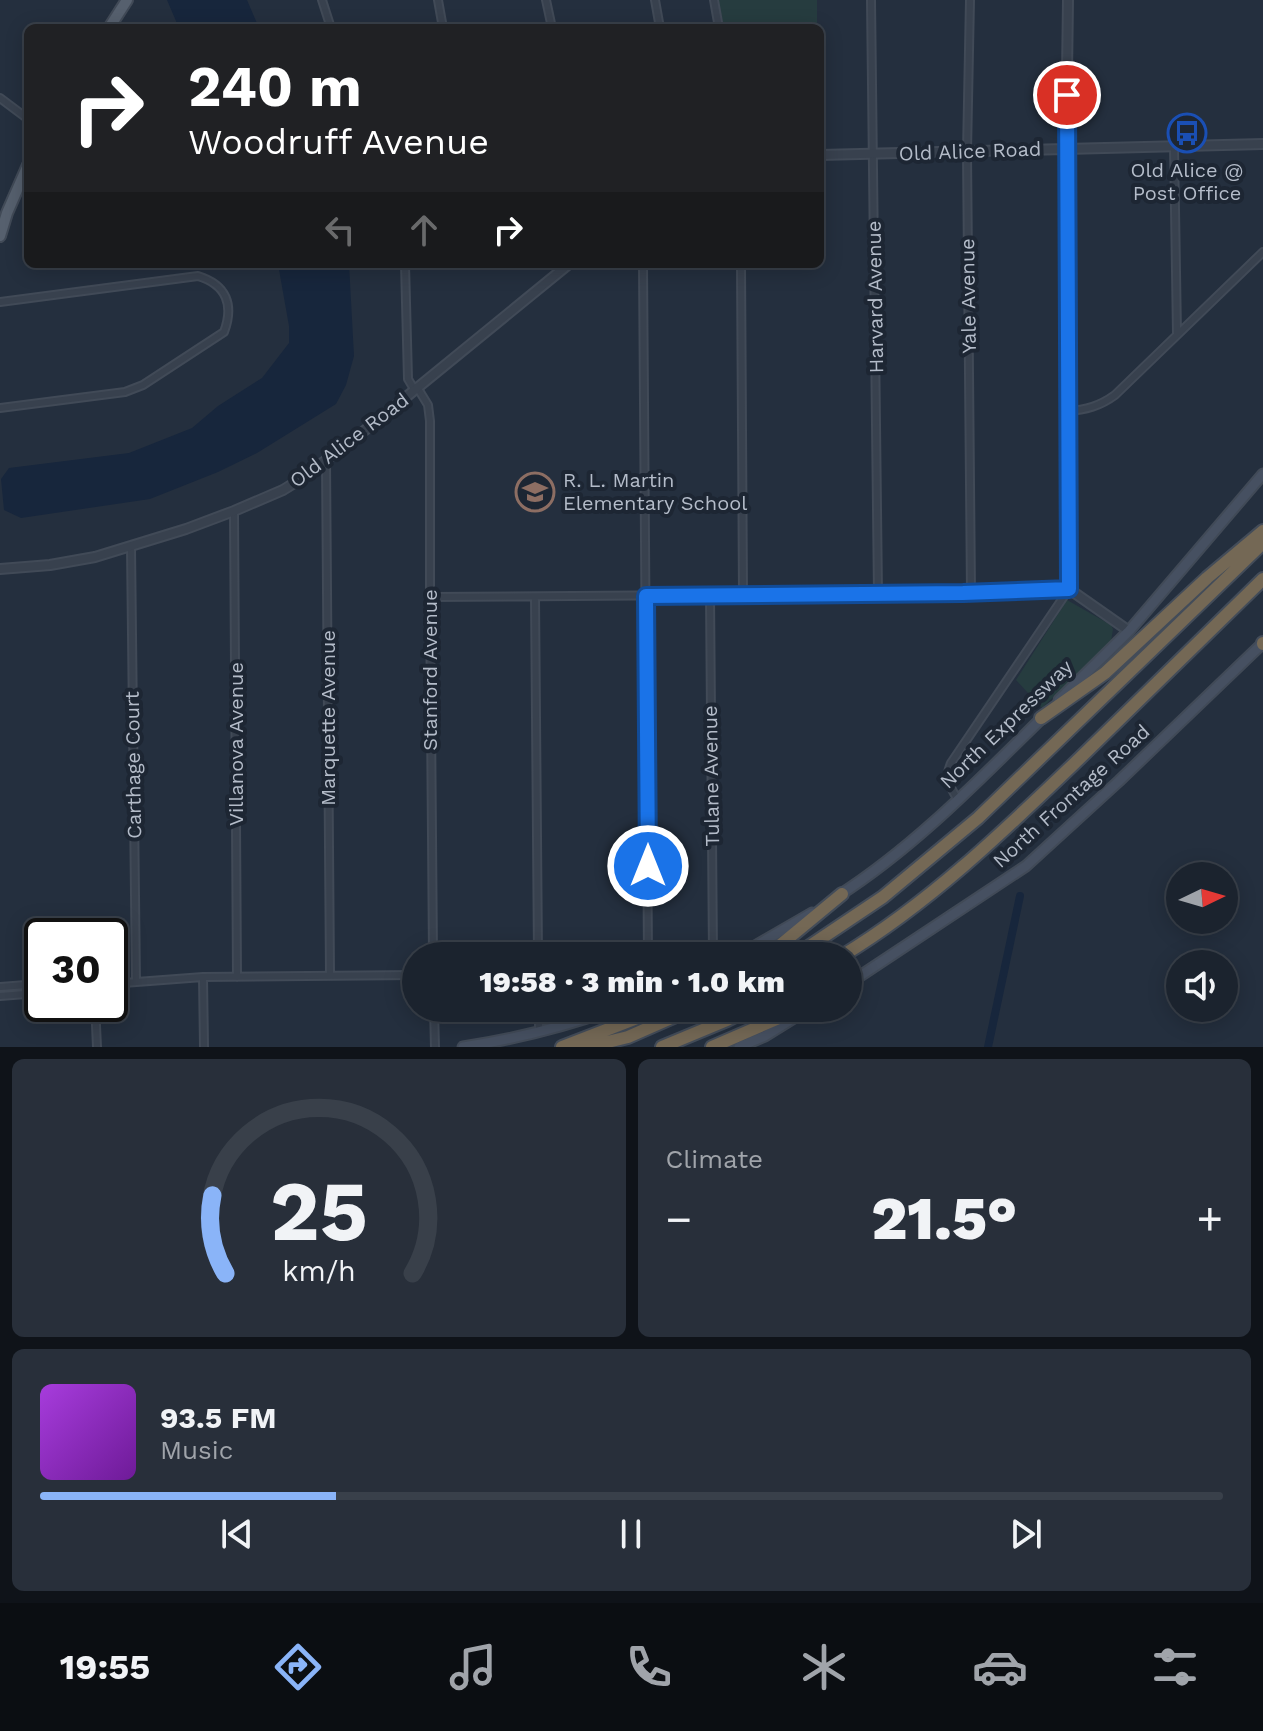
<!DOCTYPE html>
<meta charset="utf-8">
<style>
:root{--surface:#1b232e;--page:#282f3a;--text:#f1f3f6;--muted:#a0a4aa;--line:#39404a;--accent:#8ab4f8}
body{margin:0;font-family:"Work Sans",sans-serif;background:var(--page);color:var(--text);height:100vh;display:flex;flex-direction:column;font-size:30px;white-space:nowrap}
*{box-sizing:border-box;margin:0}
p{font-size:26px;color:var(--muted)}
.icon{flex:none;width:44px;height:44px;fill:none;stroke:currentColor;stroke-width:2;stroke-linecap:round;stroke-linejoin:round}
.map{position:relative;height:1047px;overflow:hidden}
.drawer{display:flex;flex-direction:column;gap:12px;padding:12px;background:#0f1319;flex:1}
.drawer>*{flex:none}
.hud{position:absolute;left:24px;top:24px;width:800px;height:244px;border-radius:12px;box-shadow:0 4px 20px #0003,0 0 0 2px var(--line);background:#202124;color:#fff;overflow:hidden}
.needle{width:52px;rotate:85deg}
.buttons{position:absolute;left:1166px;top:862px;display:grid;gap:16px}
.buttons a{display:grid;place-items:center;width:72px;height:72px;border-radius:50%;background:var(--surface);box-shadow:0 4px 20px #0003,0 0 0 2px var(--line);font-size:40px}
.speed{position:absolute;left:24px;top:918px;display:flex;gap:16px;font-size:40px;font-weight:700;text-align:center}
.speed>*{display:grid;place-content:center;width:104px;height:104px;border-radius:50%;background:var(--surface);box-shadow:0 4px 20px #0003,0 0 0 2px var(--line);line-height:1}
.speed .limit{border:4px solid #111;border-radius:12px;background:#fff;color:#111}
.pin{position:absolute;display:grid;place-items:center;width:68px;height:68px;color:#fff;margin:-34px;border:4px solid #fff;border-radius:50%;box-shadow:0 2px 8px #0007}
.me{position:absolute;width:88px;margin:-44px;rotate:0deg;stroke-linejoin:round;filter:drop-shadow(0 0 6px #0008)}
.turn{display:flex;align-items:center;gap:28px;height:168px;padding:0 32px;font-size:36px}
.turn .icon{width:104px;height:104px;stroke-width:2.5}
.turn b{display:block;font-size:56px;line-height:68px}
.lanes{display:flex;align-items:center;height:76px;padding:0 32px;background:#0003;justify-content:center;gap:40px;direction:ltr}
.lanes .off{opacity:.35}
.big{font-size:60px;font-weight:800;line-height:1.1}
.drawer .card{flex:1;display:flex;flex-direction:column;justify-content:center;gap:12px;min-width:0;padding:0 28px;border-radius:12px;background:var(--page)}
.drawer .dial{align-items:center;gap:0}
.dial svg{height:208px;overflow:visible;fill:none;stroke:var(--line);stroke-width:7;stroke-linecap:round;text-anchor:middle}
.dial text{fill:var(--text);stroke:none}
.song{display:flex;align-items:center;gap:24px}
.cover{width:96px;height:96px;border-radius:12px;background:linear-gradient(135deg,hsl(280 70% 55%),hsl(280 70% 35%))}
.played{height:8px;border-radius:4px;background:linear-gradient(90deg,var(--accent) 25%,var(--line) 25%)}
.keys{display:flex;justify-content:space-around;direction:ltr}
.heat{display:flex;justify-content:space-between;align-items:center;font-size:44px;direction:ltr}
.drawer .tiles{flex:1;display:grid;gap:12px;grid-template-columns:1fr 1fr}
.card:last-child{grid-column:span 2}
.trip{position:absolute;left:402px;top:942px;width:460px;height:80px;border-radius:40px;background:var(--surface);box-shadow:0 4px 20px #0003,0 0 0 2px var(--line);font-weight:800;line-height:80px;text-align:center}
.menu{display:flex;height:128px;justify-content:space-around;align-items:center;background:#0b0e12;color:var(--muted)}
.menu .icon{width:56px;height:56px}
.menu .active{color:var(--accent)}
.menu b{font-size:36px;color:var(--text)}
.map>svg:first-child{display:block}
.green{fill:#263c3f}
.water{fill:#17263c}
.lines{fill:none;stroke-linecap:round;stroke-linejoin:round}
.canal{stroke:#17263c;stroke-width:8}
.minor-casing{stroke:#414a57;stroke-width:10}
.tertiary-casing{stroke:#414a57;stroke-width:12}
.secondary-casing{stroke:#414a57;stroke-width:13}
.primary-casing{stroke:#414a57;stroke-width:14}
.motorway-casing{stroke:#434c59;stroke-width:16}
.minor{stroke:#38414e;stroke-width:6}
.tertiary{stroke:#38414e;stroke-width:8}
.secondary{stroke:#465061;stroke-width:9}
.primary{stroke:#56606e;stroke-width:10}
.motorway{stroke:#746855;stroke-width:12}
.route-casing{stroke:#114b97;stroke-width:20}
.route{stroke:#1a73e8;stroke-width:14}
.labels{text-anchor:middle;stroke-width:8;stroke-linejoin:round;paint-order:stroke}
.street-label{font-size:20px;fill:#b4bcc9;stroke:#1d2633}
.poi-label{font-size:20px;fill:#b4bcc9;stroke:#1d2633}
</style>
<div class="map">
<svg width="1263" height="1047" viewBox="0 0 1263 1047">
<rect width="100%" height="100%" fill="#242f3e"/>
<path class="green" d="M714,0H817V28H719Z
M1067,600L1111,625L1113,629L1111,642L1042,708L1016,680Z"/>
<path class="water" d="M167,0H247L259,28H179Z
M278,264H349L354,356L346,385L336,404L257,453L218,472L150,499L21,518L4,510L1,479L9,468L129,453L192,428L218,406L262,378L289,343V326Z"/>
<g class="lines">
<path class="canal" d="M988,1047L1020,896"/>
<g class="minor-casing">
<path id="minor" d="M322,0L331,28
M438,0L443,28
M546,0L552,28
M655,0L660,28
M714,0L719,28
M871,0L878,594
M970,0L967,152L971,593
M0,98L28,119
M1174,146L1177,334
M405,264L408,379L414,389
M643,264L648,956
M741,264L743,595
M0,302L198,276C227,285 234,305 224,332L143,385L125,392L0,408
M417,387L428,405L430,421V597L433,956
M1067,411C1086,410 1100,406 1115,395L1263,252
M326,461L330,975
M234,511L237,977
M131,547L136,982
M710,595L713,956
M430,597L971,593L1069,589
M535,597L538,956
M958,800C950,787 944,778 951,763L1069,589
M203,977L204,1047
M110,984L203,977L416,975
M0,987L26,985L39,989
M0,996L26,994L42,989
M95,1004L97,1047
M434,1008L435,1047
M539,1008V1032"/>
</g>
<g class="tertiary-casing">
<path id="tertiary" d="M1068,0L1066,148L1069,589L1129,631
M820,155L1263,144
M0,569L50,565L95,557L186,529L234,511L283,490L304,477L373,424L569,264"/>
</g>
<g class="secondary-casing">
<path id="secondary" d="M1059,700L1129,631L1263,474
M838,896C916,846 981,778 1046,714
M738,956L812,913
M848,984L1026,866L1119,781L1263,643
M463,1047C515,1039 567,1026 616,1008
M739,1047L765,1036L810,1008"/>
</g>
<g class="primary-casing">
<path id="primary" d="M109,28L127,0
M0,236L7,213L28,165"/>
</g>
<g class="motorway-casing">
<path id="motorway" d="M1263,644V643
M1041,718L1105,673L1207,578L1263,531
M767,956L842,894
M795,956L883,897L978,818L1263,543
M842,956C931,902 1005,830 1080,758C1141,698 1202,639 1263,579
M562,1047L663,1008
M587,1047L628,1037L694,1008
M662,1047L727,1020L751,1008
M712,1047L802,1008"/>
</g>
<use href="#minor" class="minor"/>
<use href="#tertiary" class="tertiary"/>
<use href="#secondary" class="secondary"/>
<use href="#primary" class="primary"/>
<use href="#motorway" class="motorway"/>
</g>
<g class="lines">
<g class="route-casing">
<path id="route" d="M648,866L646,596L963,593L1069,589L1067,95"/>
</g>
<use href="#route" class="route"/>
</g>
<defs>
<g id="bus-ring" transform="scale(2)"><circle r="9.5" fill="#1d2633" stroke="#1a4fb4" stroke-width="1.5"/><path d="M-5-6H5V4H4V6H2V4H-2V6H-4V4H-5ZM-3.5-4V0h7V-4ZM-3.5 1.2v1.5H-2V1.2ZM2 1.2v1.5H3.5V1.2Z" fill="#1a4fb4"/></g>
<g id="school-ring" transform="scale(2)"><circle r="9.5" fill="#1d2633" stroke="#8d6e63" stroke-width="1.5"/><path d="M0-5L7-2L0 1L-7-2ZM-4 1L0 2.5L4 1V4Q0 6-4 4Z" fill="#8d6e63"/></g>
</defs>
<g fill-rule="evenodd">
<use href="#bus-ring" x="1187" y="133"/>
<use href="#school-ring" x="535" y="492"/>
</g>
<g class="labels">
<g class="street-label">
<text transform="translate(970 151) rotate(-2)" y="7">Old Alice Road</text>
<text transform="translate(968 296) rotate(-91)" y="7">Yale Avenue</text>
<text transform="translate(875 297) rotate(-91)" y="7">Harvard Avenue</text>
<text transform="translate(349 440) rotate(-37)" y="7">Old Alice Road</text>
<text transform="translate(430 670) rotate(-90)" y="7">Stanford Avenue</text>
<text transform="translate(328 718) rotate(-90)" y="7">Marquette Avenue</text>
<text transform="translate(1006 724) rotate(-44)" y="7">North Expressway</text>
<text transform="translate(236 744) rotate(-90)" y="7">Villanova Avenue</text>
<text transform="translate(133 765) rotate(-91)" y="7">Carthage Court</text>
<text transform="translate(711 776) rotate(-91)" y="7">Tulane Avenue</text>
<text transform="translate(1071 796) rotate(-42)" y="7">North Frontage Road</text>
</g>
<g class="poi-label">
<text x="1187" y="177">Old Alice @<tspan x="1187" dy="23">Post Office</tspan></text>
<text x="563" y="487" text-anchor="start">R. L. Martin<tspan x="563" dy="23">Elementary School</tspan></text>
</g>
</g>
</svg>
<div class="buttons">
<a><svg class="needle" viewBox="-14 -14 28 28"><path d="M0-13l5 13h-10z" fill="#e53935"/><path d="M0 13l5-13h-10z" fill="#a0a4aa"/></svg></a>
<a><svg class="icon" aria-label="sound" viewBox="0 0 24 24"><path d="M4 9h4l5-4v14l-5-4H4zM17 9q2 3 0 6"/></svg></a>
</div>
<div class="speed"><div class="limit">30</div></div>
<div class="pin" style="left:1067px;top:95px;background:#d93025"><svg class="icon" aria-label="arrive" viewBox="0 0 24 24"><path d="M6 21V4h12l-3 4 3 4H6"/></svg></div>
<svg class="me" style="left:648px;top:866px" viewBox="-20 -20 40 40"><circle r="17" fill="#1a73e8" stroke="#fff" stroke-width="3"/><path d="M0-11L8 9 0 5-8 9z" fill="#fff"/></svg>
<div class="trip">19:58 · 3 min · 1.0 km</div>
<div class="hud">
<div class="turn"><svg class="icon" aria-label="right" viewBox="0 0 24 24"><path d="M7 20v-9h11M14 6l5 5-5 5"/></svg><div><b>240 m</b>Woodruff Avenue</div></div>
<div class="lanes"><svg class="icon off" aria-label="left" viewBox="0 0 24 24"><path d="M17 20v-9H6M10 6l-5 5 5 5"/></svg><svg class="icon off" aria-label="ahead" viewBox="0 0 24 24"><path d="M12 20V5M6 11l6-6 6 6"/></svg><svg class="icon" aria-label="right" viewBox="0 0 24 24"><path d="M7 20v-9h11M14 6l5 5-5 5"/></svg></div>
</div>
</div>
<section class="drawer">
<div class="tiles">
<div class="card dial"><svg viewBox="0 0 100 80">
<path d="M14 69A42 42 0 1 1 86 69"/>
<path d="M14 69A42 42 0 0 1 9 39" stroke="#8ab4f8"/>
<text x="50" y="56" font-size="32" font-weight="700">25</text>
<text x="50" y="72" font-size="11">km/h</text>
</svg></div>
<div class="card"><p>Climate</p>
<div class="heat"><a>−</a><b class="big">21.5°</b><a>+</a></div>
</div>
<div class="card">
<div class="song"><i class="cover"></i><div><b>93.5 FM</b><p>Music</p></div></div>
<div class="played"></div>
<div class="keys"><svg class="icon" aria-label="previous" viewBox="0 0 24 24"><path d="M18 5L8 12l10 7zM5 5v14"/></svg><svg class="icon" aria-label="pause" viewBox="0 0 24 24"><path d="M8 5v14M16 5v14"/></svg><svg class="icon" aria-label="next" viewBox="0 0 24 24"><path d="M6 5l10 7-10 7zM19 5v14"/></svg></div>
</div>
</div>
</section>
<nav class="menu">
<b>19:55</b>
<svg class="icon active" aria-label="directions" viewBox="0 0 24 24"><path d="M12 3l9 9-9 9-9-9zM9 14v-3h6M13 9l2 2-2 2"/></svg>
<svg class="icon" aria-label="music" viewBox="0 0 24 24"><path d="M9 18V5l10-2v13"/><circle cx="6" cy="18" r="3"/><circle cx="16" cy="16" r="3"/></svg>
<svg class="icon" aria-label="phone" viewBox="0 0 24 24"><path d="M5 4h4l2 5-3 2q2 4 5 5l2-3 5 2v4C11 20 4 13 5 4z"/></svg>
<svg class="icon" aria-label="climate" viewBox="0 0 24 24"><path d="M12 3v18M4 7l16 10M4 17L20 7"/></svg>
<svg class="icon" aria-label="car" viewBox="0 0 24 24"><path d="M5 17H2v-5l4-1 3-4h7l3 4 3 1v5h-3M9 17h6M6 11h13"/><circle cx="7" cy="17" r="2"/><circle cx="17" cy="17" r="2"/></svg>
<svg class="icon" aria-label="filters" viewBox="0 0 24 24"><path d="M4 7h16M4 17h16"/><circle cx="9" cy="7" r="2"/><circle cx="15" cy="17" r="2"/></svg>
</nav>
